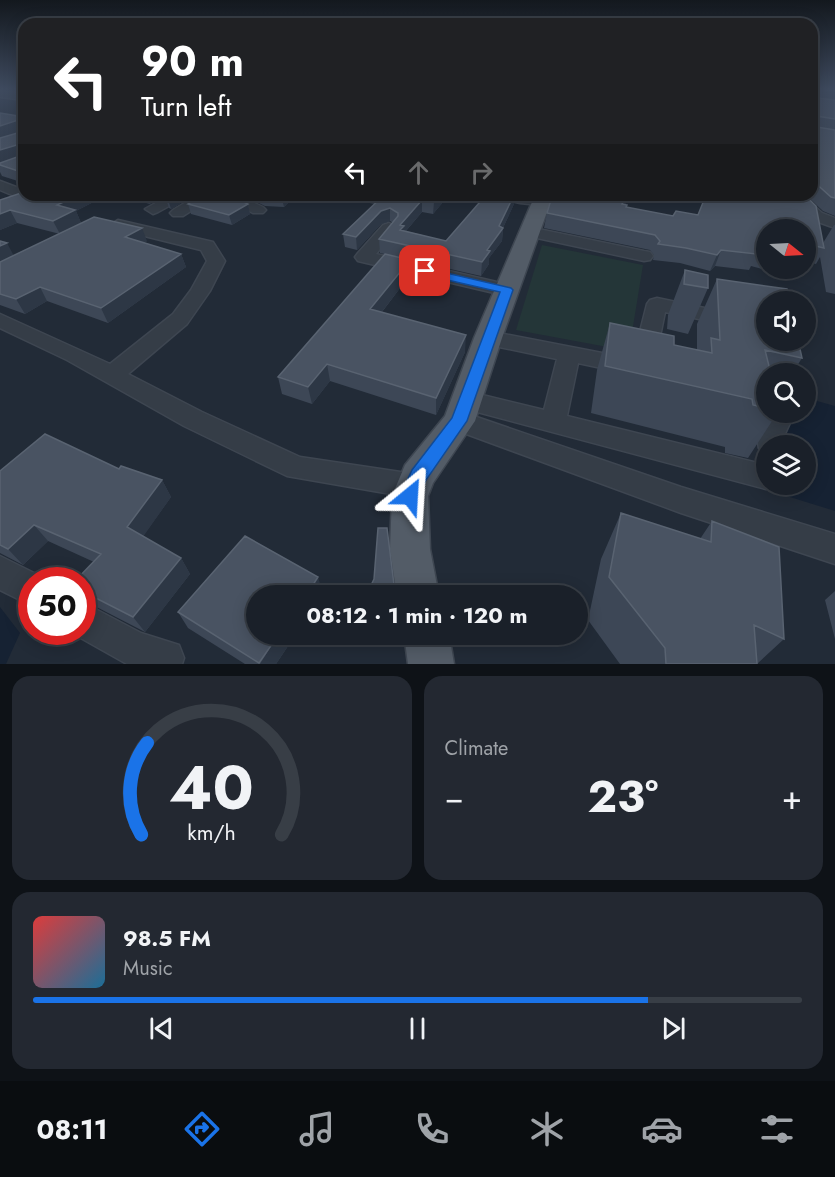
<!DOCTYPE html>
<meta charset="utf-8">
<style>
:root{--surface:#1a2029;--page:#232831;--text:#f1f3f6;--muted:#9fa3a8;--line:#383e46;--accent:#1a73e8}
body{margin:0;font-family:Jost,sans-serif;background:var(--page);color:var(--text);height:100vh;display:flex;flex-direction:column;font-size:22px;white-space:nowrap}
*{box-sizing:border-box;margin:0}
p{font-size:20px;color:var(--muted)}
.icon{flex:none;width:33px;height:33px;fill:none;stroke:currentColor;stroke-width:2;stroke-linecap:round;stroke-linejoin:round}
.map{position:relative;height:664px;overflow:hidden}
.side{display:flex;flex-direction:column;gap:12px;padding:12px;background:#0e1217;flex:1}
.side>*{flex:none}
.hud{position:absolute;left:18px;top:18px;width:800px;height:183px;border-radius:18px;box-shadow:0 3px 15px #0003,0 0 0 2px var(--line);background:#202124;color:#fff;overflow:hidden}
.needle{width:39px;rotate:108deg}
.buttons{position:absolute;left:756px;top:219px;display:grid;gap:12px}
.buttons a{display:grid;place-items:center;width:60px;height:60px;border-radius:50%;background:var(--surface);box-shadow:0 3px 15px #0003,0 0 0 2px var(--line);font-size:30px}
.speed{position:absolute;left:18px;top:567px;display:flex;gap:12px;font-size:30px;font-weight:700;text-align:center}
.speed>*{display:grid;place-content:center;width:78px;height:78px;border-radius:50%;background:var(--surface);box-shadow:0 3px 15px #0003,0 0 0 2px var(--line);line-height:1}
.speed .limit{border:9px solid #d22;background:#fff;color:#111}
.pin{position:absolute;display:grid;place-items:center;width:51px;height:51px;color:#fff;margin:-26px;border-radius:12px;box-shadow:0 3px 9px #0006}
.me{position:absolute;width:66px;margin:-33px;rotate:27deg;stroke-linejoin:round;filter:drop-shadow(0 0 4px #0008)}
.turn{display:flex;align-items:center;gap:21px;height:126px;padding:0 24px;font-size:27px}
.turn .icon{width:78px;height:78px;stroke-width:2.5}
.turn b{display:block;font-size:42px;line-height:51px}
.lanes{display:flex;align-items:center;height:57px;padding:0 24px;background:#0003;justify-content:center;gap:30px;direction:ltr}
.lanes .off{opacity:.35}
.big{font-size:45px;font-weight:700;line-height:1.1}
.side .card{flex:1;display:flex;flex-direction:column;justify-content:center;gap:9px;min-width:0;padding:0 21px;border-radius:18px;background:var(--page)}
.side .dial{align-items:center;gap:0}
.dial svg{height:156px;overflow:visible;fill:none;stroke:var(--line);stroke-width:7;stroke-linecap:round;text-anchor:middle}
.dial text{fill:var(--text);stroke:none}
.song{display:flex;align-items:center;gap:18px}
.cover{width:72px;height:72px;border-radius:9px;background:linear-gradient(135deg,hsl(0 70% 55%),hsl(200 70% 35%))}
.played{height:6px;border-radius:3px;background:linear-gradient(90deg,var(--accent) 80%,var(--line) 80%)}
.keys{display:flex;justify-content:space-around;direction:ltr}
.heat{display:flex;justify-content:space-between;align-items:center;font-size:33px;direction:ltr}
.side .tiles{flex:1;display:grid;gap:12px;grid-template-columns:1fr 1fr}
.card:last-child{grid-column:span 2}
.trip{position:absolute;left:246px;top:585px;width:342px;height:60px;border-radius:30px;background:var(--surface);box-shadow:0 3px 15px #0003,0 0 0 2px var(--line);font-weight:700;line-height:60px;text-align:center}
.tab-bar{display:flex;height:96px;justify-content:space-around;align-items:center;background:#0a0d10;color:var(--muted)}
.tab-bar .icon{width:42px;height:42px}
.tab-bar .selected{color:var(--accent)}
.tab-bar b{font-size:27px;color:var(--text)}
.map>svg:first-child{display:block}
.green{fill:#243638}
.water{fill:#162233}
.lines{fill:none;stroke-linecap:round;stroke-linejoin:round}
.minor-casing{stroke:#3e4651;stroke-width:3}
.major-casing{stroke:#3e4651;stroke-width:3}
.minor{fill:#353d47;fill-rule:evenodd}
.major{fill:#535c67;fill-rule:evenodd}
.wall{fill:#3d4756}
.shaded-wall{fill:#2d3745}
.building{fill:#495362;stroke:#596371;stroke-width:1.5}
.route{fill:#1a73e8;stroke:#114b97;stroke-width:1.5}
</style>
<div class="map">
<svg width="835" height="664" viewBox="0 0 835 664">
<rect width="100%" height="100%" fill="#222b37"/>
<path class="green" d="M542,245L643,265L629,351L516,330Z"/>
<path class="water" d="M763,386L766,412H806V398L835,406V511L777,493L776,485L806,484V446L771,445Z
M0,607L20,633L6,664H0Z"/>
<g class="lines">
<g class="minor-casing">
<path id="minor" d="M0,91L24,94V100L0,97Z
M0,181L24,190V195H34L36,198L29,202L0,190Z
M170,195H189L158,212L153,214L145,209Z
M198,195H216L183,216H173L170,213L173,210Z
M218,195H237L263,207L266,210L263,213H253Z
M500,195L547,197L549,200C541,208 508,203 500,195Z
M788,195H803L822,213L835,218V228L810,219Z
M118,220L213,242L225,261L210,291L187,324L128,374L202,412L300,457L414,474L424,477L428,486L424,495L414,498L287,476L184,426L67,360L0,328V314L110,364L173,314L191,290L207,261L201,250L112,228L110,225Z
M389,223L397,228L376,254L514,286L517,290L514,294L507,296L358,261L355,257L358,253L383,225Z
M529,227L644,251L650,252L653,256L650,260L644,261L523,235L521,232Z
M657,298L766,321V333L665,312L654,366L651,372L639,376L578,363L567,416L766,465V484L776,485L766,489L466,409L457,406L454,400L457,394L466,391L544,410L557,359L480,343L477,338L480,333L488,331L633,359L647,304L650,300Z
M459,411L681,487L835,534V564L681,513L450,428L446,421L450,414Z
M770,412H795L783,438V446H766V455L761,453C753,438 763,426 770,412Z
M0,556L44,578L45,580H32V606L0,590Z
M82,602L141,633L179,645L184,658L182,664H127L70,632H82Z"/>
</g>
<g class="major-casing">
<path id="major" d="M535,195H553L502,338L475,421L433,483L428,496L430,549L439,596H397L390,549L392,496L405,465L445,416L474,338Z
M404,634H449L454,664H408Z"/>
</g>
<use href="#minor" class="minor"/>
<use href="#major" class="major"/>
</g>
<path class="wall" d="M812,88H835V216L823,211L806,195H812Z
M0,113L24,117V183L2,176L0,172Z
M24,195H107L76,211L81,223L60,234L17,223L0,230V200Z
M116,195H166L150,204Z
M167,195H194L171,209L169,208L165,196Z
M242,195H321L312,203L290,201L284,207L265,206Z
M325,195H449L433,214L422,212L406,231L446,241L486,195H515L514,204L503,228L502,241L489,258V264L481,276L380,253L379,239L393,223L390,221L381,224L357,250L345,247L343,234L375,204Z
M578,195H631L625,205L627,207L673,216L698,215L704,200L679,195H805L823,243L834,225H835V294L826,292L820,257L816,264L806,261V230H766V268H796L792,277L751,266L749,270L715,266L710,271L680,263L653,260L654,255L650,250L544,228L547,213L578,199Z
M188,204H248L250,214L232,225L191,214Z
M0,241L14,256L147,241L144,243L181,254L186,267L108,323L47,301L25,314L0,305Z
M410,260V275L382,312L465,352L436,415L330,381L312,404L282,394L278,377Z
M685,270L708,288L688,334L667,329L668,315Z
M717,279L802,358L792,374H766V412H778L748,458L725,453V447L591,413L597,370L610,323L674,345L697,350V324Z
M119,469L162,480L171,497L143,536L181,558L190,574L145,632L85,601L82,598V580L94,562L48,541L23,565L0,553V471Z
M621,513L700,539L712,521L784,639L757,664H620L588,620L601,559Z
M835,591V639L825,600Z
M323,594L276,664H245L188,628L178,612Z"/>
<path class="shaded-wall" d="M18,120L23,131L0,139V126Z
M20,144L24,156L0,163V150Z
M78,195H107L76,211L81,223L60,234L53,221L57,205Z
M146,195H166L150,204Z
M169,195H194L171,209L167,196Z
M281,195H289L290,201L284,207Z
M311,195H321L312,203Z
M439,195H449L433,214L434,202Z
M514,195H515L514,204L502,230L503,228L502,241L489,258V264L481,276L482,262L487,250Z
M627,195H631L618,218L622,204Z
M422,200V212L404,233L400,243V225Z
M248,204L250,214L232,225L229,215Z
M390,208V221L381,224L357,250L356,237L381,211Z
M10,210L17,223L0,230V214Z
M142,228L147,241L131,251L125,237Z
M7,243L14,256L0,263V246Z
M721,250L715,266L710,271L717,255Z
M181,254L186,267L108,323L101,308Z
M410,260V275L371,326L370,309Z
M40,287L47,301L25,314L16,299Z
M466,335L465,352L436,415V398Z
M327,364L330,381L312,404L308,387Z
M162,480L171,497L138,544L127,527Z
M34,525L48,541L23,565L8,549Z
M181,558L190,574L145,632L133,617Z
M318,577L323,594L322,596H306Z
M396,587L397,596H393Z
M279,634H296L276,664H260Z"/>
<path class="building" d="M812,88H835V91L815,88L817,98L835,100V119L816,116L817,127L835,130V198L831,197L812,180Z
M0,113L24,117V173L0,165V163L20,156V144L0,150V138L21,132V122L18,120L0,126Z
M24,192V195H78L57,205L75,210L53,221L10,210L0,214V200Z
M203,195H229L248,204L229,215L188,204Z
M384,195H439L434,202L422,200L400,225L404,226L400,230L446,241L486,195H514L499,226L503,228L487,250L490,251L482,262L379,239L398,216V213L390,208L381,211L356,237L343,234Z
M556,195L580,199V195H627L622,204L627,205L626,207L673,216L676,211L698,215L706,195H805L816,206L824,248L806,244V230H766V252L755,250L756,254L721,250L717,255L686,248L658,244L660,241L655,235L547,213L550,203Z
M94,217L142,228L125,237L181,254L101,308L40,287L16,299L0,294V262Z
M0,241L7,243L0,246Z
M385,254L410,260L370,309L466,335L436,398L327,364L308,387L278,377Z
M685,270L708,275V288L684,284Z
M717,279L787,289L790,302H766V340H798L802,358L765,350L771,374H766V408L753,405L752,399L605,366L610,323L674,336V345L712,353L711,338L720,340Z
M45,434L119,469L121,466L162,480L127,527L181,558L133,617L82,591V580H76L101,554L34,525L8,549L0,545V471Z
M621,513L711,542L712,521L779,547L784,639L754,625L757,664H666L665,648L609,577Z
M378,528H387L394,585L396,587L393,596H366L374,579Z
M245,536L318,577L306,596H256V634H279L259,663L178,612Z"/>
<linearGradient id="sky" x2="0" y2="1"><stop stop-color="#13181e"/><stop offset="0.49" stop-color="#3e4a5e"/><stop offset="1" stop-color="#3e4a5e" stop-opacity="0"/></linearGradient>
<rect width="835" height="181" fill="url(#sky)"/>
<path class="route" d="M425,268L511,288L513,290L467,421L426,480L416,502L410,504L403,502L400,496L412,470L452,418L500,292L421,274L419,271Z"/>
</svg>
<div class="buttons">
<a><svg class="needle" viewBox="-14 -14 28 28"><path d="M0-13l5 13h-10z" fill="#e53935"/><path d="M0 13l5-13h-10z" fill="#9fa3a8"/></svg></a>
<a><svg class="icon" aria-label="sound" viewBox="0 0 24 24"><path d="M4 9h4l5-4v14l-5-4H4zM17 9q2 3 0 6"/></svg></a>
<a><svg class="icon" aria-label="search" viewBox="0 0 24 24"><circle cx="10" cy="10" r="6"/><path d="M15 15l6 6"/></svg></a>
<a><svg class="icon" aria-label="layers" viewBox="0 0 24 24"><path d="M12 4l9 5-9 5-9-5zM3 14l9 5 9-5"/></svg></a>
</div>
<div class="speed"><div class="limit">50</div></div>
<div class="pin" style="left:425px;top:271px;background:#d93025"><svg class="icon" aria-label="arrive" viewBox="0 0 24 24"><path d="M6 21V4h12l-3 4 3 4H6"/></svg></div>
<svg class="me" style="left:410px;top:496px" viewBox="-20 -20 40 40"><path d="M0-17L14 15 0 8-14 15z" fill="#1a73e8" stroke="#fff" stroke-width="4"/></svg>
<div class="trip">08:12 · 1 min · 120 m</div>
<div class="hud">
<div class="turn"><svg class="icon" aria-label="left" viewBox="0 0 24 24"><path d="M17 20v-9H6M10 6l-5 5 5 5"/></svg><div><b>90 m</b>Turn left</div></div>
<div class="lanes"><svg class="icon" aria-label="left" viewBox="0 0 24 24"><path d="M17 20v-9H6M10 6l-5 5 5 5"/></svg><svg class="icon off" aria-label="ahead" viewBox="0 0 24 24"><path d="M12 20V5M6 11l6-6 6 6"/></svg><svg class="icon off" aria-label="right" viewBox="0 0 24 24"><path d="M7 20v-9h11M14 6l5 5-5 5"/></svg></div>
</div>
</div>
<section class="side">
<div class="tiles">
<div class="card dial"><svg viewBox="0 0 100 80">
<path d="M14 69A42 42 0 1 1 86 69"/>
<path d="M14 69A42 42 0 0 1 17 22" stroke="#1a73e8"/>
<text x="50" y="56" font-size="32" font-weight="700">40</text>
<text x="50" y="72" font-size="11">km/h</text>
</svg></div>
<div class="card"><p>Climate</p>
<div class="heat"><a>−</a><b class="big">23°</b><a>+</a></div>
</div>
<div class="card">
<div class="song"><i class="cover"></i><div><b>98.5 FM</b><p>Music</p></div></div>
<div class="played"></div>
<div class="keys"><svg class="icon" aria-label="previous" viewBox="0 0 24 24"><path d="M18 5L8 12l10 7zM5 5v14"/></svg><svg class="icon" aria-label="pause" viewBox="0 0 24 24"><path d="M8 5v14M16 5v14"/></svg><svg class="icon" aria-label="next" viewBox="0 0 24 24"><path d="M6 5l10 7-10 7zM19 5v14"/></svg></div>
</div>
</div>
</section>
<nav class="tab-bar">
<b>08:11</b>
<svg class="icon selected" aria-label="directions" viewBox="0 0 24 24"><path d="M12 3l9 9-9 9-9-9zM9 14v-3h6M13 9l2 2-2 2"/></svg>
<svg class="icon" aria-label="music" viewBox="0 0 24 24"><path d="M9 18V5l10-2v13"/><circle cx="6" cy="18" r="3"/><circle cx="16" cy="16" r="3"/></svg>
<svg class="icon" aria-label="phone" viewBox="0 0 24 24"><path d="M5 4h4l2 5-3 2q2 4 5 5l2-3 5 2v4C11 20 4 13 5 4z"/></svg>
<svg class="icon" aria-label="climate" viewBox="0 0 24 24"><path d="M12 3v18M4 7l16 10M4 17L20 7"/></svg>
<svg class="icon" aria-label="car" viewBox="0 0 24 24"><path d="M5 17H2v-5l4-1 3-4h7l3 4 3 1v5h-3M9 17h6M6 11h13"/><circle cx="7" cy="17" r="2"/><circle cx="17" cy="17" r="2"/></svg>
<svg class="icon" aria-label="filters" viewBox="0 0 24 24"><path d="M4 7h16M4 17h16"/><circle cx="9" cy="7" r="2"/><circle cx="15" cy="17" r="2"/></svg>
</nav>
